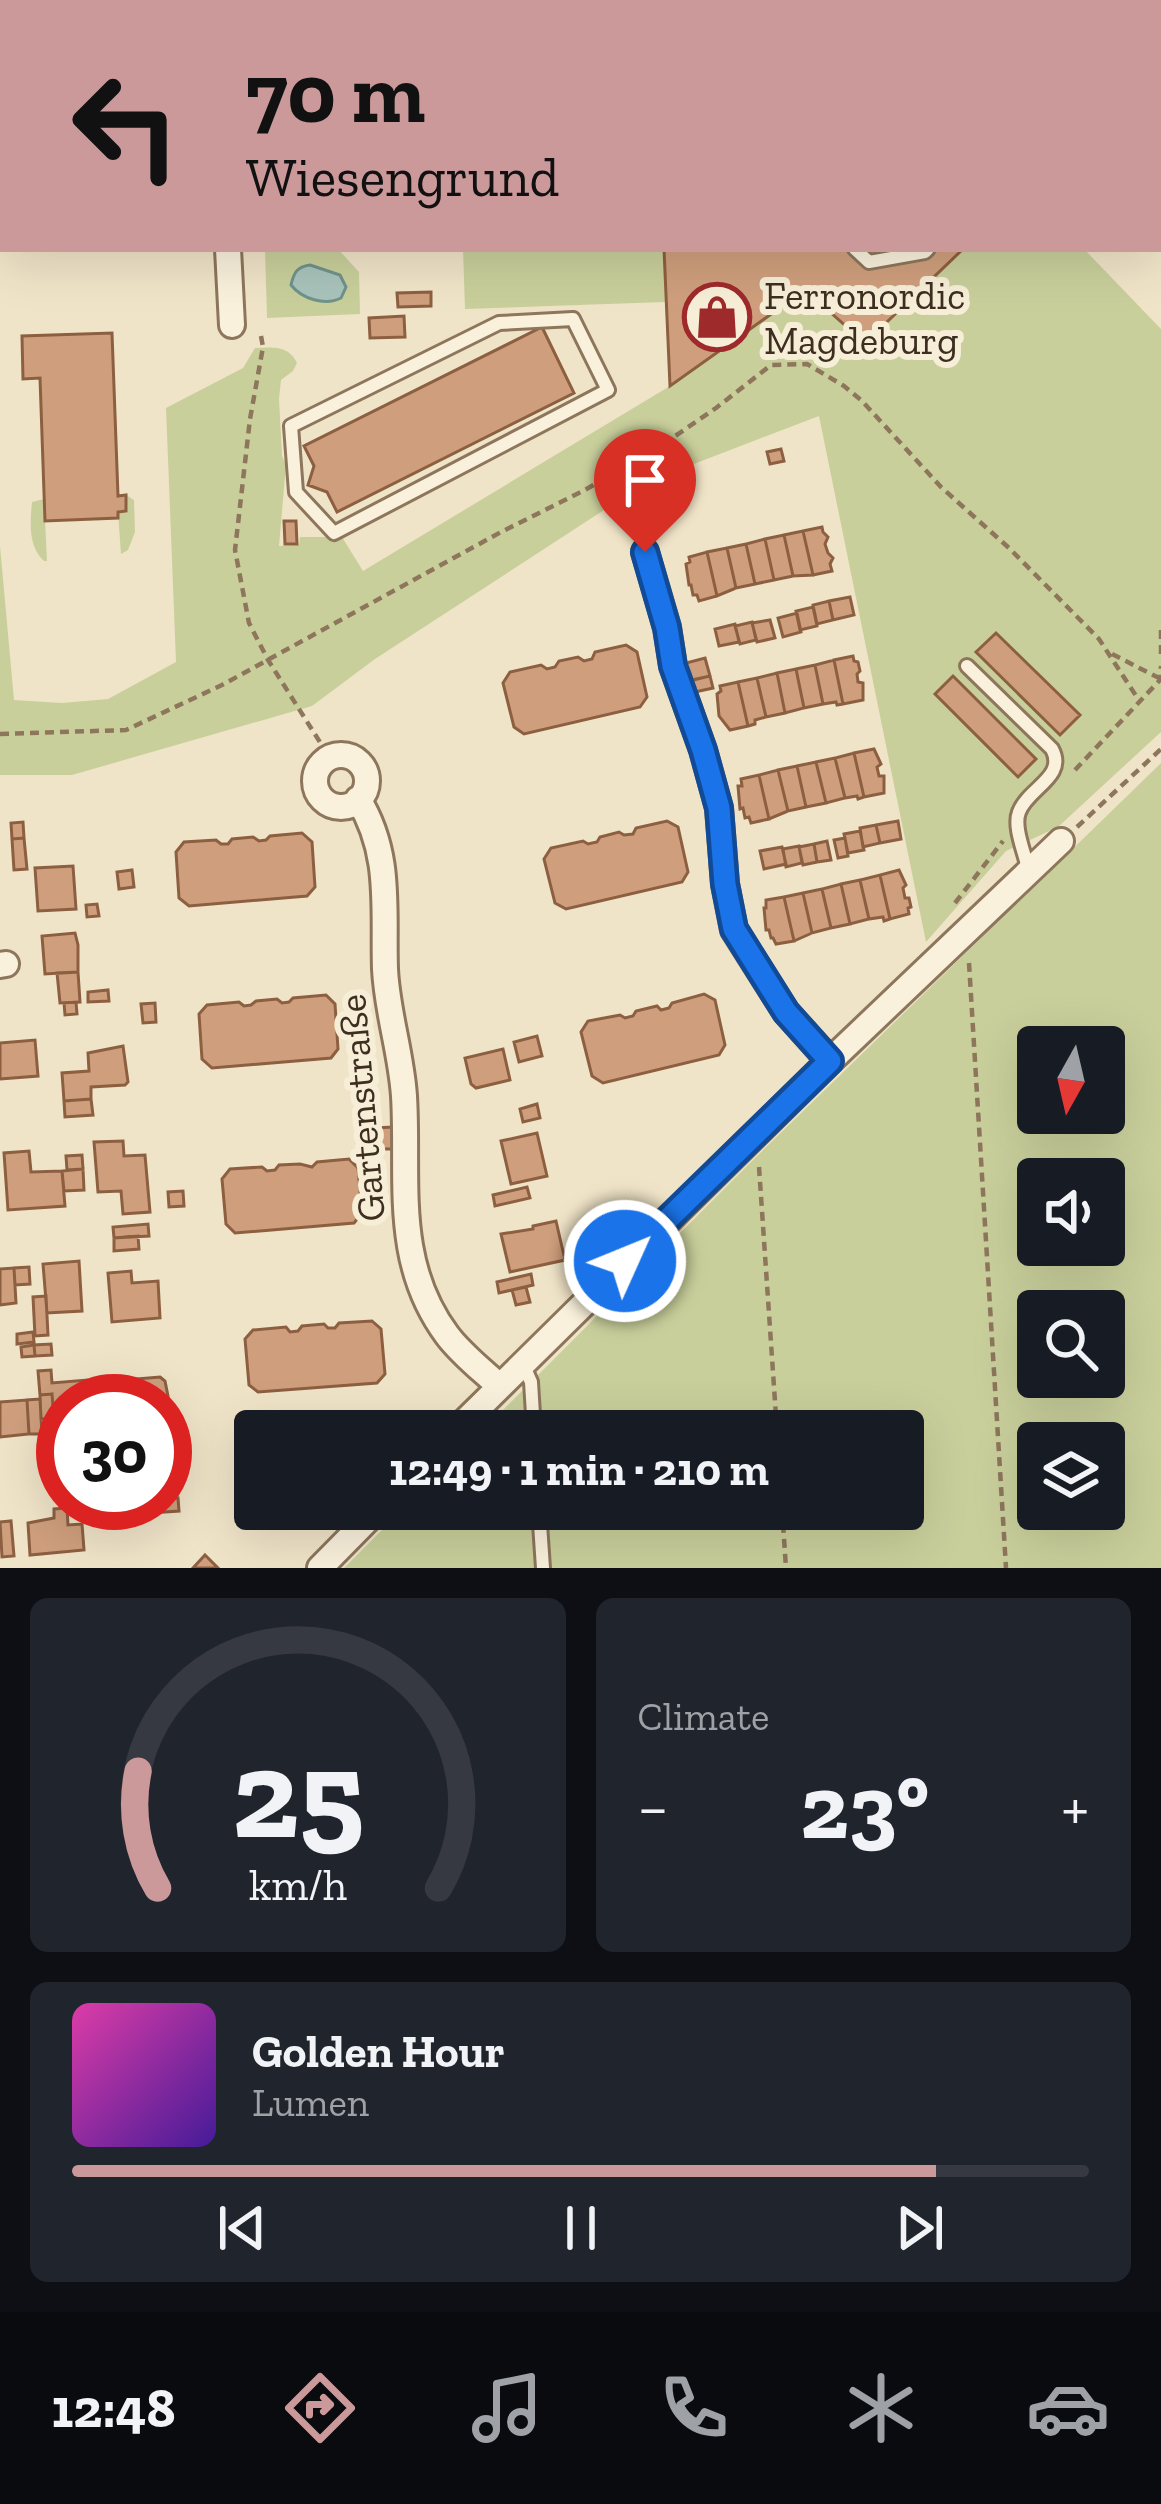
<!DOCTYPE html>
<meta charset="utf-8">
<style>
:root{--surface:#171b24;--page:#20242c;--text:#f1f3f6;--muted:#9ea1a6;--line:#363941;--accent:#cc999b}
body{margin:0;font-family:"Zilla Slab",serif;background:var(--page);color:var(--text);height:100vh;display:flex;flex-direction:column;font-size:45px;white-space:nowrap}
*{box-sizing:border-box;margin:0}
p{font-size:39px;color:var(--muted)}
.icon{flex:none;width:66px;height:66px;fill:none;stroke:currentColor;stroke-width:2;stroke-linecap:round;stroke-linejoin:round}
.map{position:relative;height:1568px;overflow:hidden}
.drawer{display:flex;flex-direction:column;gap:30px;padding:30px;background:#0d0f14;flex:1}
.drawer>*{flex:none}
.top-card{position:absolute;left:0px;top:0px;width:1161px;height:252px;box-shadow:0 12px 48px #0002;background:#cc999b;color:#111;overflow:hidden}
.needle{width:78px;rotate:188deg}
.tools{position:absolute;left:1017px;top:1026px;display:grid;gap:24px}
.tools a{display:grid;place-items:center;width:108px;height:108px;border-radius:12px;background:var(--surface);box-shadow:0 12px 48px #0002;font-size:60px}
.speed{position:absolute;left:36px;top:1374px;display:flex;gap:24px;font-size:60px;font-weight:700;text-align:center}
.speed>*{display:grid;place-content:center;width:156px;height:156px;border-radius:50%;background:var(--surface);box-shadow:0 12px 48px #0002;line-height:1}
.speed .limit{border:18px solid #d22;background:#fff;color:#111}
.pin{position:absolute;display:grid;place-items:center;width:102px;height:102px;color:#fff;margin:-123px -51px;border-radius:50% 50% 50% 0;rotate:-45deg;box-shadow:0 0 12px #0007}
.pin .icon{rotate:45deg}
.me{position:absolute;width:132px;margin:-66px;rotate:46deg;stroke-linejoin:round;filter:drop-shadow(0 0 9px #0008)}
.turn{display:flex;align-items:center;gap:42px;height:252px;padding:0 48px;font-size:54px}
.turn .icon{width:156px;height:156px;stroke-width:2.5}
.turn b{display:block;font-size:84px;line-height:102px}
.big{font-size:90px;font-weight:700;line-height:1.1}
.drawer .tile{flex:1;display:flex;flex-direction:column;justify-content:center;gap:18px;min-width:0;padding:0 42px;border-radius:18px;background:var(--page)}
.drawer .dial{align-items:center;gap:0}
.dial svg{height:312px;overflow:visible;fill:none;stroke:var(--line);stroke-width:7;stroke-linecap:round;text-anchor:middle}
.dial text{fill:var(--text);stroke:none}
.song{display:flex;align-items:center;gap:36px}
.cover{width:144px;height:144px;border-radius:18px;background:linear-gradient(135deg,hsl(320 70% 55%),hsl(260 70% 35%))}
.played{height:12px;border-radius:6px;background:linear-gradient(90deg,var(--accent) 85%,var(--line) 85%)}
.keys{display:flex;justify-content:space-around;direction:ltr}
.heat{display:flex;justify-content:space-between;align-items:center;font-size:66px;direction:ltr}
.drawer .tiles{flex:1;display:grid;gap:30px;grid-template-columns:1fr 1fr}
.tile:last-child{grid-column:span 2}
.trip{position:absolute;left:234px;top:1410px;width:690px;height:120px;border-radius:12px;background:var(--surface);box-shadow:0 12px 48px #0002;font-weight:700;line-height:120px;text-align:center}
.tabs{display:flex;height:192px;justify-content:space-around;align-items:center;background:#090b0e;color:var(--muted)}
.tabs .icon{width:84px;height:84px}
.tabs .current{color:var(--accent)}
.tabs b{font-size:54px;color:var(--text)}
.map>svg:first-child{display:block}
.green{fill:#c9cf9b;fill-rule:evenodd}
.water{fill:#a9c4bc;stroke:#6f938a;stroke-width:3}
.building{fill:#cf9f7d;stroke:#8d5f41;stroke-width:3}
.lines{fill:none;stroke-linecap:round;stroke-linejoin:round}
.lane-casing{stroke:#8d765c;stroke-width:18}
.street-casing{stroke:#8d765c;stroke-width:30}
.path{stroke:#8d765c;stroke-width:4.5;stroke-dasharray:9 6;stroke-linecap:butt}
.lane{stroke:#faf1dc;stroke-width:12}
.street{stroke:#faf1dc;stroke-width:24}
.route-casing{stroke:#114b97;stroke-width:30}
.route{stroke:#1a73e8;stroke-width:21}
.labels{text-anchor:middle;stroke-width:12;stroke-linejoin:round;paint-order:stroke}
.poi-label{font-size:39px;fill:#3d2e20;stroke:#f7eed8;text-anchor:start}
.street-label{font-size:39px;fill:#3d2e20;stroke:#f7eed8}
</style>
<div class="map">
<svg width="1161" height="1568" viewBox="0 0 1161 1568">
<rect width="100%" height="100%" fill="#f0e4c8"/>
<path class="green" d="M265,249H338L359,272L360,314L267,318Z
M463,249H772L819,271L876,333L963,249H1084L1161,329V732L1058,827L1006,851L926,942L819,416L647,482L375,659L312,706L72,775H0V546L14,700L62,703L108,699L176,662L166,408L243,368L255,348C272,347 289,345 297,363L293,371L281,380L279,399L282,456L286,465L279,546L299,545L300,537H342L363,571L670,386L665,302L465,309Z
M126,495L134,500L135,532L128,550L121,554L118,512L126,511Z
M44,499L47,561H44C28,547 30,522 32,502Z
M1161,763V1568H344L403,1509H903V1431H482L758,1155ZM1038,1047H1104V1113H1038ZM1038,1179H1104V1245H1038ZM1038,1311H1104V1377H1038ZM1038,1443H1104V1509H1038Z"/>
<path class="water" d="M310,265L340,275L346,287L341,298C325,306 302,299 291,285C294,272 297,267 310,265Z"/>
<path class="building" d="M8,0H159V3H8Z
M656,0H1161V55L1158,58V3H656Z
M966,0H1033L1036,3H963Z
M1045,0H1157L1161,4L1158,6V3H1042Z
M1161,122V225L1158,228V125Z
M664,249H963L865,343L805,290L670,386Z
M431,292V306L398,307L397,293Z
M404,316L405,337L370,338L369,318Z
M542,327L574,393L337,512L327,492L308,485L314,466L304,446Z
M112,333L118,496L126,495V511L118,512V518L45,521L40,378L23,379L22,336Z
M781,449L784,461L770,464L767,452Z
M284,521H296L297,544H285Z
M822,527L823,532L828,537L825,544L828,553L833,558L830,564L832,571L813,575L803,531Z
M803,531L813,575L793,576L784,535Z
M784,535L793,576L774,580L765,539Z
M765,539L774,580L755,584L746,544Z
M746,544L755,584L736,588L727,548Z
M727,548L736,588L717,596L707,552Z
M707,552L717,596L699,601L697,595H693L691,585H689L686,564L690,562L689,557Z
M850,597L854,615L833,620L829,601Z
M829,601L833,620L817,624L813,605Z
M813,607L817,626L800,630L796,611Z
M797,613L801,632L783,637L778,618Z
M770,620L775,638L757,642L752,623Z
M752,622L756,640L740,644L735,626Z
M735,624L739,642L719,646L715,629Z
M996,633L1080,715L1060,735L976,652Z
M626,645L637,652L647,697L640,707L524,734L514,727L503,683L510,672L541,665L547,669L555,667L559,661L578,657L584,661L592,659L595,652Z
M853,656L854,661L858,662L860,671L857,674L858,682L863,683V700L843,704L834,660Z
M705,658L710,676L690,681L686,663Z
M834,660L843,704L837,705L836,702L823,704L815,665Z
M815,665L823,704L804,708L796,669Z
M796,669L804,708L785,713L777,673Z
M777,673L785,713L766,717L757,678Z
M710,676L713,688L695,692L692,680Z
M953,676L1036,759L1018,777L935,694Z
M757,678L766,717L755,720V724L748,726L738,682Z
M738,682L748,726L730,730L719,716L717,694L721,691L720,686Z
M874,749L881,764L877,767L879,776H884V793L864,797L854,753Z
M854,753L864,797L858,799L857,796L845,798L835,758Z
M835,758L845,798L826,803L816,762Z
M816,762L826,803L806,807L797,766Z
M797,766L806,807L788,811L778,770Z
M778,770L788,811L769,819L759,775Z
M759,775L769,819L751,823L749,817L745,818L743,808L740,809L738,786H742L741,779Z
M667,821L678,827L688,872L682,882L566,909L555,903L544,859L551,848L583,841L588,844L597,842L600,837L619,832L624,835L633,834L636,828Z
M898,821L901,839L880,843L876,825Z
M23,822L24,838L12,839L11,823Z
M876,825L880,843L863,847L860,828Z
M860,831L864,850L848,853L844,834Z
M302,833L312,842L315,887L307,896L189,906L179,898L176,852L184,842L216,840L221,844H228L232,839L253,837L259,841L266,840L270,836Z
M24,838L27,869L14,870L12,839Z
M845,838L848,856L838,858L834,840Z
M827,841L831,860L817,862L814,844Z
M814,844L817,862L803,865L799,847Z
M799,846L802,863L786,867L783,849Z
M782,847L786,864L764,869L760,851Z
M73,866L76,909L38,911L35,868Z
M132,870L134,887L119,889L117,872Z
M899,870L906,885L903,888L905,898H909L911,907L908,908L909,914L890,919L880,875Z
M880,875L890,919L884,921L883,917L869,919L860,880Z
M860,880L869,919L850,924L841,884Z
M841,884L850,924L831,928L822,889Z
M822,889L831,928L812,933L803,893Z
M803,893L812,933L794,941L784,897Z
M784,897L794,941L776,944L773,938H771L769,930H766L764,908H766V900Z
M97,904L99,916L87,917L86,905Z
M75,933L78,945V972L45,974L42,936Z
M78,972L80,1002L60,1003L57,973Z
M108,990L109,1001L88,1002V992Z
M704,994L715,1000L725,1045L719,1055L603,1083L592,1076L581,1032L588,1021L620,1015L625,1018L633,1016L636,1011L657,1006L661,1010L669,1008L672,1003Z
M326,995L335,1004L338,1049L331,1058L212,1068L202,1059L199,1014L207,1005L239,1002L244,1006L251,1005L256,1001L277,999L282,1003L289,1002L293,998Z
M76,1002L77,1014L65,1015L64,1003Z
M155,1003L156,1022L143,1023L141,1004Z
M537,1036L542,1056L519,1062L514,1042Z
M35,1040L38,1076L0,1079V1043Z
M123,1046L128,1082L125,1085L91,1087V1099L64,1101L62,1073L89,1071L88,1053Z
M503,1049L510,1080L476,1088L471,1084L465,1058Z
M91,1099L93,1115L65,1117L64,1101Z
M537,1104L540,1118L523,1122L520,1109Z
M393,1127L394,1149H375L374,1128Z
M537,1133L547,1176L511,1184L501,1141Z
M123,1141L124,1156L145,1155L150,1212L123,1214L121,1191L98,1192L94,1142Z
M29,1151L31,1172L62,1171L65,1206L8,1210L4,1153Z
M82,1155L83,1169L67,1170L66,1156Z
M349,1159L358,1168L362,1213L354,1223L235,1233L226,1224L222,1179L230,1169L262,1167L267,1171L275,1170L279,1165L300,1164L312,1167L317,1162Z
M83,1169L84,1190L64,1191L62,1171Z
M527,1187L530,1198L495,1206L493,1195Z
M183,1191L184,1206L169,1207L168,1192Z
M556,1221L565,1260L510,1272L501,1234L533,1229V1226Z
M148,1224L149,1236L114,1238L113,1227Z
M138,1236L139,1249L114,1251V1238Z
M79,1261L82,1311L47,1313L43,1264Z
M29,1267L30,1284L15,1285L14,1268Z
M14,1268L16,1303L0,1305V1269Z
M131,1271L132,1283L158,1281L160,1318L112,1322L108,1273Z
M531,1274L533,1285L499,1293L497,1282Z
M526,1287L530,1302L516,1305L512,1290Z
M46,1296L48,1335L35,1336L33,1297Z
M372,1321L381,1329L385,1374L377,1383L258,1392L249,1385L245,1339L253,1330L286,1327L290,1332L298,1331L302,1326L324,1324L328,1328H335L339,1323Z
M33,1332L34,1342L17,1344V1334Z
M51,1344L52,1355L35,1356L34,1345Z
M34,1345L35,1356L22,1357L21,1347Z
M51,1370L52,1383L87,1380L89,1401H63V1432L55,1433L52,1394L40,1395L38,1371Z
M160,1377L165,1381L168,1396L167,1414L165,1401H125L123,1380Z
M52,1394L54,1418L41,1419L40,1395Z
M40,1399L42,1434H29L27,1400Z
M27,1400L29,1434L0,1437V1402Z
M165,1463L168,1470L169,1499L178,1498L179,1511L135,1514L134,1503H165Z
M67,1508L68,1525L82,1524L84,1550L30,1555L28,1523L54,1518V1509Z
M11,1521L14,1556L2,1557L0,1522Z
M205,1555L218,1568H193Z"/>
<g class="lines">
<g class="lane-casing">
<path id="lane" d="M908,3L911,0
M1158,35L1161,31
M855,249L869,262L925,252L928,249
M573,319L608,390L334,533L296,492L291,426L499,323Z
M967,666L1052,749C1067,777 1028,788 1019,812C1013,827 1025,853 1028,869
M523,1364L531,1382L534,1431
M539,1509L543,1568"/>
</g>
<g class="street-casing">
<path id="street" d="M219,0V3
M228,249L232,325
M645,552L667,627L673,666L703,750L719,808L725,884L734,930L786,1012L830,1061
M315 781a26 26 0 1 1 52 0a26 26 0 1 1-52 0Z
M358,799C392,854 383,908 385,969C387,1012 401,1052 404,1096C409,1179 392,1261 447,1335C461,1354 482,1370 499,1386
M0,965L6,964
M455,1431L830,1061L1061,841
M320,1568L378,1509"/>
</g>
<path class="path" d="M261,336L263,347L250,419L235,550L249,623L268,660L330,758
M1161,630V658
M1112,654L1161,679
M0,734L126,730L222,685L501,532L583,491L652,452L716,408L771,365L807,364L844,386L862,401L941,487L1009,548L1099,639L1140,702
M1075,770L1160,680L1161,666
M1077,827L1161,749
M955,903L1003,841
M969,963L1006,1568
M759,1167L777,1431
M782,1509L786,1568"/>
<use href="#lane" class="lane"/>
<use href="#street" class="street"/>
</g>
<g class="lines">
<g class="route-casing">
<path id="route" d="M625,1261L830,1061L786,1012L734,929L725,884L719,808L703,750L673,666L667,628L645,552"/>
</g>
<use href="#route" class="route"/>
</g>
<defs>
<g id="shop-ring" transform="scale(3.45)"><circle r="9.5" fill="#f7eed8" stroke="#9e2a2b" stroke-width="1.5"/><path d="M-5-2.5h2.3a2.7 3.5 0 0 1 5.4 0H5L5.5 6h-11ZM-1.5-2.5h3a1.5 2.3 0 0 0-3 0Z" fill="#9e2a2b"/></g>
</defs>
<g fill-rule="evenodd">
<use href="#shop-ring" x="717" y="317"/>
</g>
<g class="labels">
<g class="poi-label">
<text x="764" y="309">Ferronordic<tspan x="764" dy="45">Magdeburg</tspan></text>
</g>
<g class="street-label">
<text transform="translate(361 1108) rotate(-95)" y="14">Gartenstraße</text>
</g>
</g>
</svg>
<div class="tools">
<a><svg class="needle" viewBox="-14 -14 28 28"><path d="M0-13l5 13h-10z" fill="#e53935"/><path d="M0 13l5-13h-10z" fill="#9ea1a6"/></svg></a>
<a><svg class="icon" aria-label="sound" viewBox="0 0 24 24"><path d="M4 9h4l5-4v14l-5-4H4zM17 9q2 3 0 6"/></svg></a>
<a><svg class="icon" aria-label="search" viewBox="0 0 24 24"><circle cx="10" cy="10" r="6"/><path d="M15 15l6 6"/></svg></a>
<a><svg class="icon" aria-label="layers" viewBox="0 0 24 24"><path d="M12 4l9 5-9 5-9-5zM3 14l9 5 9-5"/></svg></a>
</div>
<div class="speed"><div class="limit">30</div></div>
<div class="pin" style="left:645px;top:552px;background:#d93025"><svg class="icon" aria-label="arrive" viewBox="0 0 24 24"><path d="M6 21V4h12l-3 4 3 4H6"/></svg></div>
<svg class="me" style="left:625px;top:1261px" viewBox="-20 -20 40 40"><circle r="17" fill="#1a73e8" stroke="#fff" stroke-width="3"/><path d="M0-11L8 9 0 5-8 9z" fill="#fff"/></svg>
<div class="trip">12:49 · 1 min · 210 m</div>
<div class="top-card">
<div class="turn"><svg class="icon" aria-label="left" viewBox="0 0 24 24"><path d="M17 20v-9H6M10 6l-5 5 5 5"/></svg><div><b>70 m</b>Wiesengrund</div></div>
</div>
</div>
<section class="drawer">
<div class="tiles">
<div class="tile dial"><svg viewBox="0 0 100 80">
<path d="M14 69A42 42 0 1 1 86 69"/>
<path d="M14 69A42 42 0 0 1 9 39" stroke="#cc999b"/>
<text x="50" y="56" font-size="32" font-weight="700">25</text>
<text x="50" y="72" font-size="11">km/h</text>
</svg></div>
<div class="tile"><p>Climate</p>
<div class="heat"><a>−</a><b class="big">23°</b><a>+</a></div>
</div>
<div class="tile">
<div class="song"><i class="cover"></i><div><b>Golden Hour</b><p>Lumen</p></div></div>
<div class="played"></div>
<div class="keys"><svg class="icon" aria-label="previous" viewBox="0 0 24 24"><path d="M18 5L8 12l10 7zM5 5v14"/></svg><svg class="icon" aria-label="pause" viewBox="0 0 24 24"><path d="M8 5v14M16 5v14"/></svg><svg class="icon" aria-label="next" viewBox="0 0 24 24"><path d="M6 5l10 7-10 7zM19 5v14"/></svg></div>
</div>
</div>
</section>
<nav class="tabs">
<b>12:48</b>
<svg class="icon current" aria-label="directions" viewBox="0 0 24 24"><path d="M12 3l9 9-9 9-9-9zM9 14v-3h6M13 9l2 2-2 2"/></svg>
<svg class="icon" aria-label="music" viewBox="0 0 24 24"><path d="M9 18V5l10-2v13"/><circle cx="6" cy="18" r="3"/><circle cx="16" cy="16" r="3"/></svg>
<svg class="icon" aria-label="phone" viewBox="0 0 24 24"><path d="M5 4h4l2 5-3 2q2 4 5 5l2-3 5 2v4C11 20 4 13 5 4z"/></svg>
<svg class="icon" aria-label="climate" viewBox="0 0 24 24"><path d="M12 3v18M4 7l16 10M4 17L20 7"/></svg>
<svg class="icon" aria-label="car" viewBox="0 0 24 24"><path d="M5 17H2v-5l4-1 3-4h7l3 4 3 1v5h-3M9 17h6M6 11h13"/><circle cx="7" cy="17" r="2"/><circle cx="17" cy="17" r="2"/></svg>
</nav>
